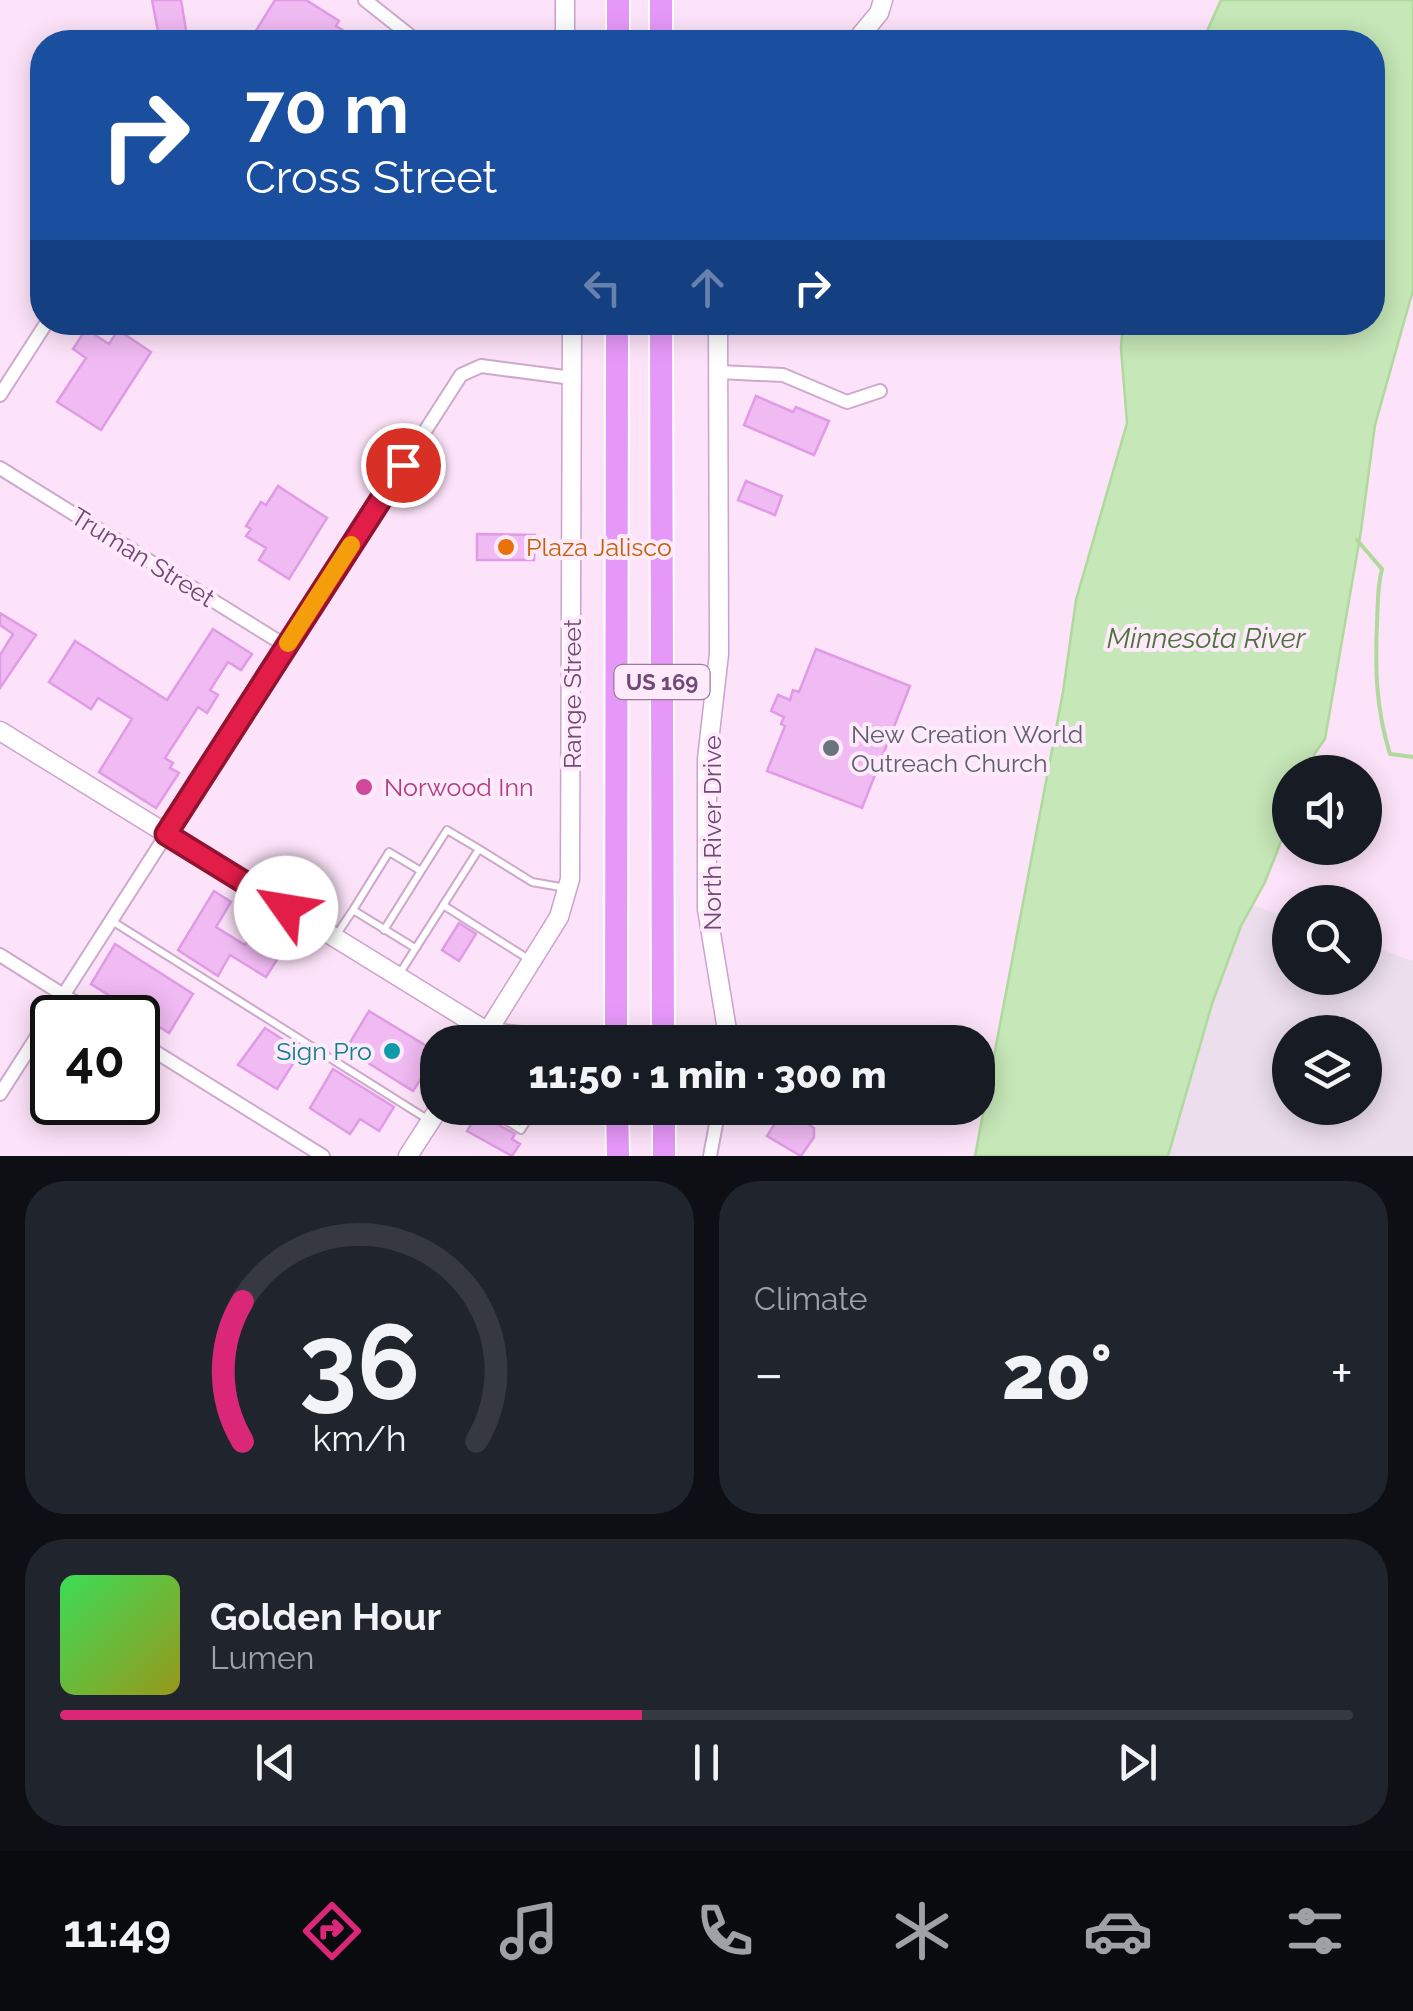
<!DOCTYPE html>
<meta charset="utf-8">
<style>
:root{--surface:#171b24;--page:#20242c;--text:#f1f3f6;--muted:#9ea1a6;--line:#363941;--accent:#db2777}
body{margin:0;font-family:Raleway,sans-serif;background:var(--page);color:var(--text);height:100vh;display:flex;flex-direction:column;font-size:38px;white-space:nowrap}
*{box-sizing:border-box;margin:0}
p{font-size:32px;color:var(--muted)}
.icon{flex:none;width:55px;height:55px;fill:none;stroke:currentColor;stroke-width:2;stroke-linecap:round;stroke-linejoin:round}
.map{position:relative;height:1156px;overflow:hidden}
.sheet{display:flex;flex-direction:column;gap:25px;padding:25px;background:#0d0f14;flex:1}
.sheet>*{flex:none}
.hud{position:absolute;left:30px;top:30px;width:1355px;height:305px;border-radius:40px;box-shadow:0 5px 25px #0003;background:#1a4fa0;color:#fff;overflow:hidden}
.buttons{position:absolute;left:1272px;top:755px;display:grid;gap:20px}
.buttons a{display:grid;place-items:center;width:110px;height:110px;border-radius:50%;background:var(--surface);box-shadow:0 5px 25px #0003;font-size:50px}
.speed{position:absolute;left:30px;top:995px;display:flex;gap:20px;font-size:50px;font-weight:700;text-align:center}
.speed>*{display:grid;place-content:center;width:130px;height:130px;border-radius:50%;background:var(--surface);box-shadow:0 5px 25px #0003;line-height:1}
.speed .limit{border:5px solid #111;border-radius:15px;background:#fff;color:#111}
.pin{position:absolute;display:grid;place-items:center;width:85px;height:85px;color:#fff;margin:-42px;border:5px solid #fff;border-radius:50%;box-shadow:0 2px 10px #0007}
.me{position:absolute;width:110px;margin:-55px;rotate:302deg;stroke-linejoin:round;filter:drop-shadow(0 0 8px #0008)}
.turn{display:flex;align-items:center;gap:35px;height:210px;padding:0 50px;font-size:45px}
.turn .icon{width:130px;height:130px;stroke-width:2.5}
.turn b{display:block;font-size:70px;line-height:85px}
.lanes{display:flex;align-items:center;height:95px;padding:0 50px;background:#0003;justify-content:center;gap:50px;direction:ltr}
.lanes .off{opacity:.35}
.big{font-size:75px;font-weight:800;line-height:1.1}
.sheet .card{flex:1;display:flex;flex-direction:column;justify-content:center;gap:15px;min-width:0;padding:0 35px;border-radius:40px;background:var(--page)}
.sheet .dial{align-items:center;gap:0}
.dial svg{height:260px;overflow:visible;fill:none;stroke:var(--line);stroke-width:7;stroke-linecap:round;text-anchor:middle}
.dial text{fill:var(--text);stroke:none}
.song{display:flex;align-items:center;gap:30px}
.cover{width:120px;height:120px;border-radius:15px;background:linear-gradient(135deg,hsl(130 70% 55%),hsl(60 70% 35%))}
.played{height:10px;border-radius:5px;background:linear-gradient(90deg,var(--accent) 45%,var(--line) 45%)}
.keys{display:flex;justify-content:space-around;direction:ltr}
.heat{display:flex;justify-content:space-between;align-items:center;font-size:55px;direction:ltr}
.sheet .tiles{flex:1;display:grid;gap:25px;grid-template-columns:1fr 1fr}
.card:last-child{grid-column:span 2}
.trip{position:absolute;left:420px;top:1025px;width:575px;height:100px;border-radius:40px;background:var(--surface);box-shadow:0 5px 25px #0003;font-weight:800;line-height:100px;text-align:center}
.tabs{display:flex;height:160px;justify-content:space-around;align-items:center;background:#090b0e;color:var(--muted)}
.tabs .icon{width:70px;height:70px}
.tabs .selected{color:var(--accent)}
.tabs b{font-size:45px;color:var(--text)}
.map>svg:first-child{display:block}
.industrial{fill:#ecdeec;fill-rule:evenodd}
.water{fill:#c6e7b7;stroke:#afd99d;stroke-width:2.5}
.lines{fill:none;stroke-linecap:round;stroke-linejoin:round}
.stream{stroke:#afd99d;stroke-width:4}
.building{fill:#f0baf3;stroke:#e19ae6;stroke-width:2.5}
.lane-casing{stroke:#cea9cd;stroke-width:10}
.street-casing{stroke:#cea9cd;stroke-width:16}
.secondary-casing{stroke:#cca2cd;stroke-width:21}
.highway-casing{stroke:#fff;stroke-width:26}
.lane{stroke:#fff;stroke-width:6}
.street{stroke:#fff;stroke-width:12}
.secondary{stroke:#fff;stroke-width:18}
.highway{stroke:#e698f9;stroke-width:22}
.route-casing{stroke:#92132f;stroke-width:25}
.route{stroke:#e11d48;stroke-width:18}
.slow{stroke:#f59e0b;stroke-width:18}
.food-dot{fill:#e8710a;stroke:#ffeafc;stroke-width:4}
.worship-dot{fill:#6b7280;stroke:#ffeafc;stroke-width:4}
.hotel-dot{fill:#d1479c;stroke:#ffeafc;stroke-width:4}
.culture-dot{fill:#0f9aa8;stroke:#ffeafc;stroke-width:4}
.labels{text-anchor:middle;stroke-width:8;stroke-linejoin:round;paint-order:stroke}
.shield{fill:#ffeafc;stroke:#9c799e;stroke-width:2.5}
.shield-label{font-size:22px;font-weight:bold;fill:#714876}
.food-label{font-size:25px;fill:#c56008;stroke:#ffeafc;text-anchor:start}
.street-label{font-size:25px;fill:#714876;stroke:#ffeafc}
.worship-label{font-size:25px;fill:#5b616d;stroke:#ffeafc;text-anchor:start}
.hotel-label{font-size:25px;fill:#b23c85;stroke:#ffeafc;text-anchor:start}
.culture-label{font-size:25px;fill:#0d838f;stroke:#ffeafc;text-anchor:end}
.water-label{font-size:28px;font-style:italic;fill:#4a7439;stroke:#ffeafc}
</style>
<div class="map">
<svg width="1413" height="1156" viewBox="0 0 1413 1156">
<rect width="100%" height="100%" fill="#fde3f9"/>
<path class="industrial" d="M1226,896L1290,918V978H1365V944L1413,961V1156H1109ZM1290,1032H1365V1108H1290Z"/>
<path class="water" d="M1221,0H1413V290L1375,425L1361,531L1325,739L1315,753L1309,772H1290V819L1265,882L1241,926L1212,1004L1168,1156H975L1063,692L1076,600L1127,423L1121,348L1123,323L1372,322V42H1202Z"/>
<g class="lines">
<path class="stream" d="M1357,540L1382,569C1377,588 1378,603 1377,623C1375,670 1376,709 1390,754L1413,757"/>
</g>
<path class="building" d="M152,0H181L188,42H160Z
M275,0H306L339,21L336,26L362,42H249Z
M86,329L109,344L118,330L151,352L101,430L57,402L86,358L73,349Z
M756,396L793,412L796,407L829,421L814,455L744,425Z
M746,481L782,496L775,515L738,500Z
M278,486L327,518L289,579L259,560L266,548L246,536L251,529L246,526L261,502L266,505Z
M477,534L535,535L534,560H477Z
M0,613L36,635L0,688V655L13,634L0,625Z
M213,629L252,654L241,670L228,662L210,690L218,695L207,713L198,707L165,758L173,763L170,768L179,773L156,808L99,772L132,719L98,698L91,709L49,682L75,641L167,700Z
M816,649L910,686L862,808L767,771L785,726L781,724L784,717L771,711L778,695L790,700L793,690L799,692Z
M214,891L231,902L216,927L245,945L262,917L292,936L266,977L230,955L218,976L178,950Z
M459,923L476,934L459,961L442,950Z
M115,944L193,994L169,1033L91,984Z
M369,1011L438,1053L413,1091L346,1049Z
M265,1028L296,1048L289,1059L294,1062L277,1089L238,1065Z
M333,1069L394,1107L379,1131L360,1119L350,1134L310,1108Z
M478,1113L515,1134L512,1139L520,1144L512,1156L467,1131Z
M780,1115L794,1124L798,1118L814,1128V1137L801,1156L767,1136Z"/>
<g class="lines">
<g class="lane-casing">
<path id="lane" d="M421,871L447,830L479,849
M443,905L530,960
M112,921L427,1119
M384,930L421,871L389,852L353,910L415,948
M337,934L353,910
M398,976L479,849L532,882L566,888
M486,1108L521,1130L535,1108"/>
</g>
<g class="street-casing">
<path id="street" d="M365,0L418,42
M718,372L783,375L847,402L880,391
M0,395L47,322
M0,468L286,646
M0,955L100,1018
M138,1041L323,1156
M0,1094L461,375L481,366L572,378
M710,1156L719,1108"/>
</g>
<g class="secondary-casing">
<path id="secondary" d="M565,42V0
M855,42L879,13L883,0
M718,322L719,654L707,759V909L729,1042
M0,731L488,1032L583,1042
M481,1042L559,917L570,879L572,322
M408,1156L439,1108"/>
</g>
<g class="highway-casing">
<path id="highway" d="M618,42V0
M661,42V0
M661,322L663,1042
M616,1042L617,322
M617,1108L618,1156
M664,1108V1156"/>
</g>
<use href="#lane" class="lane"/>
<use href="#street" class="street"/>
<use href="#secondary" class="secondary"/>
<use href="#highway" class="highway"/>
</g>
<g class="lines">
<g class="route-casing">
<path id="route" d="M286,908L166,834L403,465"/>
</g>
<use href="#route" class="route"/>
<path class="slow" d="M288,643L351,545"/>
</g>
<circle class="food-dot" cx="506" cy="547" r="10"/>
<circle class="worship-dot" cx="831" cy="748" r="10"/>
<circle class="hotel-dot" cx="364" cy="787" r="10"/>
<circle class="culture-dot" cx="392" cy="1051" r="10"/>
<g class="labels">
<rect class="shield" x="614.5" y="665" width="95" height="34" rx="8"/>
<g class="shield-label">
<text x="662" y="690">US 169</text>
</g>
<g class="food-label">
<text x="526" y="556">Plaza Jalisco</text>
</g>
<g class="street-label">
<text transform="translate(143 557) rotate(32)" y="9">Truman Street</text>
<text transform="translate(572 694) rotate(-90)" y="9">Range Street</text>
<text transform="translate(712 833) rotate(-90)" y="9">North River Drive</text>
</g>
<g class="worship-label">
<text x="851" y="743">New Creation World<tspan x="851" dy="29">Outreach Church</tspan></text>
</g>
<g class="hotel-label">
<text x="384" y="796">Norwood Inn</text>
</g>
<g class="culture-label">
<text x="372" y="1060">Sign Pro</text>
</g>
<g class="water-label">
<text x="1206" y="648">Minnesota River</text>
</g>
</g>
</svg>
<div class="buttons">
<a><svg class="icon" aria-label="sound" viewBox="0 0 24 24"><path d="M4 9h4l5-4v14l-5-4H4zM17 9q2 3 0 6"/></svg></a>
<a><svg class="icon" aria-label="search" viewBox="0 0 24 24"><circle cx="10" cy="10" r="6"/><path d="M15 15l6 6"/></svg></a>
<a><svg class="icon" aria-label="layers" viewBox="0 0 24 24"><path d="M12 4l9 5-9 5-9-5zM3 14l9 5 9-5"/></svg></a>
</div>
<div class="speed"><div class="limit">40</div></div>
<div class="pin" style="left:403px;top:465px;background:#d93025"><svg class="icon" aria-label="arrive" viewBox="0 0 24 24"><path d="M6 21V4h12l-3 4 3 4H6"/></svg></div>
<svg class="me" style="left:286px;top:908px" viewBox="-20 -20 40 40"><circle r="19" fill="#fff"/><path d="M0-13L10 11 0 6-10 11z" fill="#e11d48"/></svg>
<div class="trip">11:50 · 1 min · 300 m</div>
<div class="hud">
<div class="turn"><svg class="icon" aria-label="right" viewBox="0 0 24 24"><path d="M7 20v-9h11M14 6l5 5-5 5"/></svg><div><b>70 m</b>Cross Street</div></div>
<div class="lanes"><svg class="icon off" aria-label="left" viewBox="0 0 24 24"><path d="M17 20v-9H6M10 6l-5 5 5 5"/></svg><svg class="icon off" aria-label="ahead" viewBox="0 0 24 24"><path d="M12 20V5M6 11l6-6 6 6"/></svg><svg class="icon" aria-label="right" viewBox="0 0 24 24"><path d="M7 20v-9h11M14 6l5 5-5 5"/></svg></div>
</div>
</div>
<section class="sheet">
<div class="tiles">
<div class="card dial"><svg viewBox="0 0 100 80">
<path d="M14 69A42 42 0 1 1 86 69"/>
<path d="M14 69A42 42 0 0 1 14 26" stroke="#db2777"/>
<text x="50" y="56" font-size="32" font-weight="700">36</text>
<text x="50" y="72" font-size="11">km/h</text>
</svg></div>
<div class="card"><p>Climate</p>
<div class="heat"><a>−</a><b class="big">20°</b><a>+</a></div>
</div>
<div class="card">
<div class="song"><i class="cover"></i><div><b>Golden Hour</b><p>Lumen</p></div></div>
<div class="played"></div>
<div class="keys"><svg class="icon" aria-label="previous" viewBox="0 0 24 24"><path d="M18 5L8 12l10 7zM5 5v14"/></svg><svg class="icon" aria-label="pause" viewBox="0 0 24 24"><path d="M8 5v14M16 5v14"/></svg><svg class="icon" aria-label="next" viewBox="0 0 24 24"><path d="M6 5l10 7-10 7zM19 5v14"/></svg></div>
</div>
</div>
</section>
<nav class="tabs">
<b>11:49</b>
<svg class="icon selected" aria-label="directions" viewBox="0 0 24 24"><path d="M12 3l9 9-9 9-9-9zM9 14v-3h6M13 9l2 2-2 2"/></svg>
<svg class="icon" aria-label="music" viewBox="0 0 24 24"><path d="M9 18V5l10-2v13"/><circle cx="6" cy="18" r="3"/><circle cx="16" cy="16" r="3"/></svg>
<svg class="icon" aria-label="phone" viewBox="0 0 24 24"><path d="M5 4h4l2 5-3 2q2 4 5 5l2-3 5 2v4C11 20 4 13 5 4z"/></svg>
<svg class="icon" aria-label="climate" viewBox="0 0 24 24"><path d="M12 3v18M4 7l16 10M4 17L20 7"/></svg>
<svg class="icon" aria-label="car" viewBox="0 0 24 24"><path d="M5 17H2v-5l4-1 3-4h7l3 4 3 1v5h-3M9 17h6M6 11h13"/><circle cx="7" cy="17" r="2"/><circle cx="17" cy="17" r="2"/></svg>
<svg class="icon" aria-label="filters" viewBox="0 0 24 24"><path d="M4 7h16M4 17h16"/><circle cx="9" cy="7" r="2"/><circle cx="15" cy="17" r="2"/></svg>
</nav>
